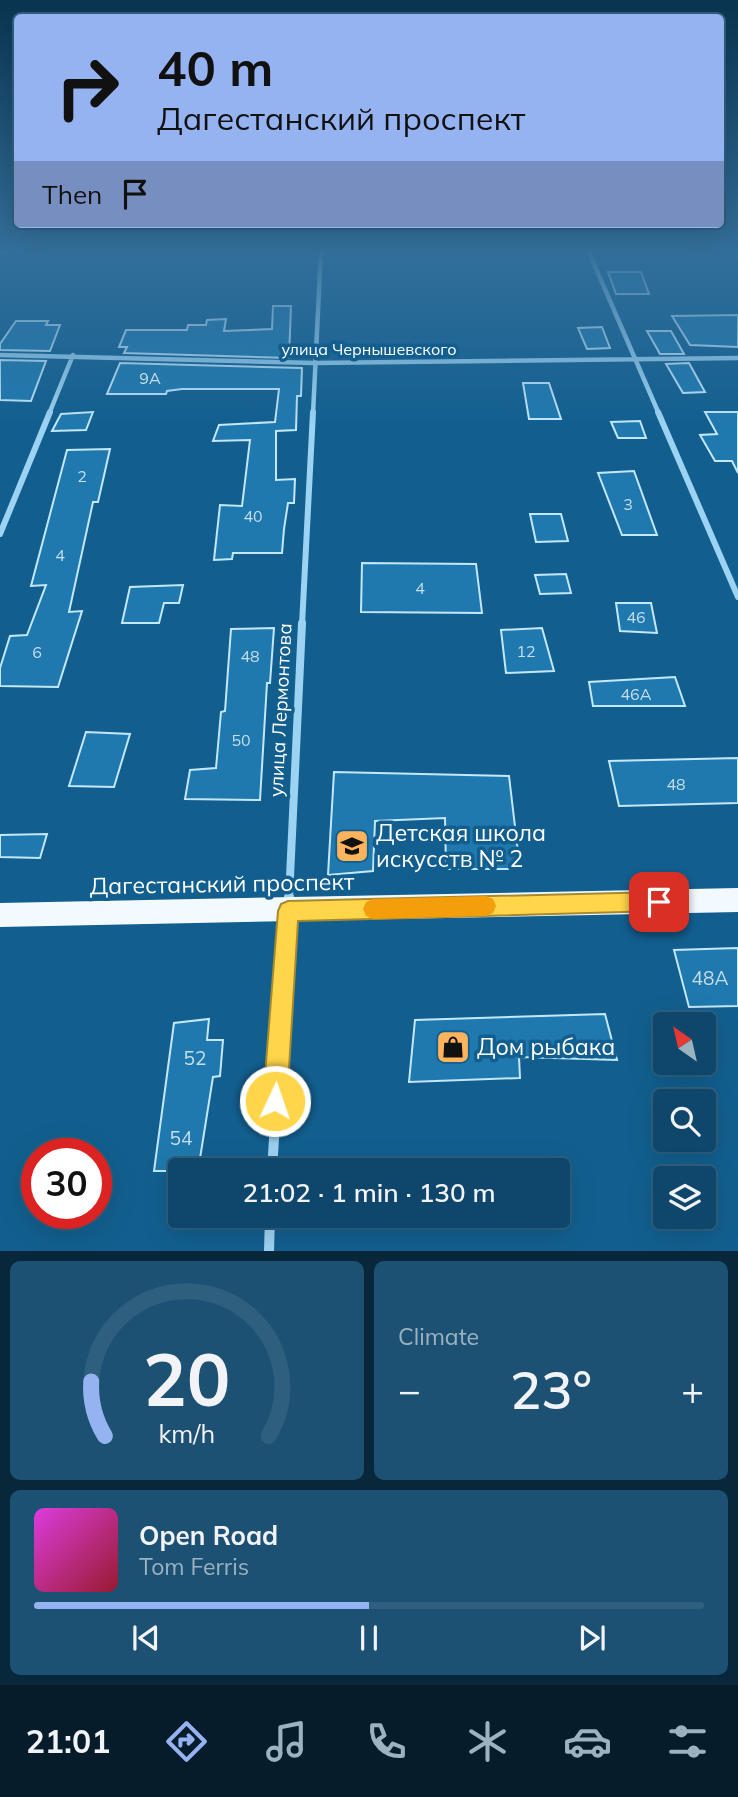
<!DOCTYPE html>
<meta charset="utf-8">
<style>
:root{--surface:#0e476b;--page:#1c5173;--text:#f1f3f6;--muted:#9bb2c1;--line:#2e5f7e;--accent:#95b2f1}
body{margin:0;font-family:Mulish,sans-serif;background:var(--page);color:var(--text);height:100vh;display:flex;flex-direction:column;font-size:26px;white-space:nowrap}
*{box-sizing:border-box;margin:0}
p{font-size:23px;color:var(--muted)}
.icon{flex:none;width:38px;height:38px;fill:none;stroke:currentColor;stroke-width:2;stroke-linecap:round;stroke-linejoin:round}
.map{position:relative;height:1251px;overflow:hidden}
.side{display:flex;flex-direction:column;gap:10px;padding:10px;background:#08273b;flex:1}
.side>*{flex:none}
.hud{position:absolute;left:14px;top:14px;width:710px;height:214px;border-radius:7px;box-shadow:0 7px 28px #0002,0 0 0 2px var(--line);background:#95b2f1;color:#111;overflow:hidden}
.needle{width:46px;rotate:326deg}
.controls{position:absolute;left:653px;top:1012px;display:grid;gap:14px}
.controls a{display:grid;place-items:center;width:63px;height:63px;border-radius:7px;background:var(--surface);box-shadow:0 7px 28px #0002,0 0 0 2px var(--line);font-size:35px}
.speed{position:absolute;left:21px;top:1138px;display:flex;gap:14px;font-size:35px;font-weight:700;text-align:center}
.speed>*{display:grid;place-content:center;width:91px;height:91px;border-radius:50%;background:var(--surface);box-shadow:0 7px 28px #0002,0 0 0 2px var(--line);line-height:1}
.speed .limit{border:10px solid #d22;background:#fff;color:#111}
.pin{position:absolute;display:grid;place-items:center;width:60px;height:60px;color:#fff;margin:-30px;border-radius:14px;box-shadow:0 4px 10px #0006}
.me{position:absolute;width:77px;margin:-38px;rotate:3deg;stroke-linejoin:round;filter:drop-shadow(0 0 5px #0008)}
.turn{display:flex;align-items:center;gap:24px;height:147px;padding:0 28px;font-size:32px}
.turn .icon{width:91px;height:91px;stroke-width:2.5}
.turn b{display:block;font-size:49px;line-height:60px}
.then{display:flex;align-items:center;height:66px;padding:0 28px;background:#0003;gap:14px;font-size:26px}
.big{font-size:52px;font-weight:600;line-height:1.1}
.side .tile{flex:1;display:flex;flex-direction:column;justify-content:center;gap:10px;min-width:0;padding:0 24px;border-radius:10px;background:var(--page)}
.side .dial{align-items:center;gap:0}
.dial svg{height:182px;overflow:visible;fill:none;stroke:var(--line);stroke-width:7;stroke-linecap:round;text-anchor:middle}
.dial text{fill:var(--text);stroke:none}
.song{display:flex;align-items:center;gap:21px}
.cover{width:84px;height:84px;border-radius:10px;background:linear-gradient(135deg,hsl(300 70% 55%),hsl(350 70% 35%))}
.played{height:7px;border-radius:4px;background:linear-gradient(90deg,var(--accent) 50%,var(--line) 50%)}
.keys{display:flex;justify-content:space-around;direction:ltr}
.heat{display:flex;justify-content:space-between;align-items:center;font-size:38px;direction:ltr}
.side .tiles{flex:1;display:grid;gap:10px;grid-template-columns:1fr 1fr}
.tile:last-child{grid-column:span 2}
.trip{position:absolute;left:168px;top:1158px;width:402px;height:70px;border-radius:7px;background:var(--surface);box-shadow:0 7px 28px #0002,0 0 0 2px var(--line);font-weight:600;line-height:70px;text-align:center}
.tab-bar{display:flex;height:112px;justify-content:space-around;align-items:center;background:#061c2b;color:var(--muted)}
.tab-bar .icon{width:49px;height:49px}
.tab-bar .active{color:var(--accent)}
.tab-bar b{font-size:32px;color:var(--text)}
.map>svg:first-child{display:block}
.building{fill:#1f79ae;stroke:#c3e7fd;stroke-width:2}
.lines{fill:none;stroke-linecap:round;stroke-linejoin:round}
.minor-far3{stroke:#9cd2f2;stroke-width:4.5}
.minor-far2{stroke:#9cd2f2;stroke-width:6}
.minor-far1{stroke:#9cd2f2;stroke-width:8}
.minor{stroke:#9cd2f2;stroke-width:10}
.trunk{fill:#f2faff;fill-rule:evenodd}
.route{fill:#ffd54a;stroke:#a68a30;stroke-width:2}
.slow{fill:#f59e0b}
.labels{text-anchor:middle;stroke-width:7;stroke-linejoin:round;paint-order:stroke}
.far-street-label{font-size:16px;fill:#fff;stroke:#125f8f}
.number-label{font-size:16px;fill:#c7deeb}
.street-label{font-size:19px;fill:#fff;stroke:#125f8f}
.near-number-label{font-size:19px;fill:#c7deeb}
.near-poi-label{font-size:23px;fill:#fff;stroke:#125f8f;text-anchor:start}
.near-street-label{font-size:23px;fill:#fff;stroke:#125f8f}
</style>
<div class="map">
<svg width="738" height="1251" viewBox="0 0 738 1251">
<rect width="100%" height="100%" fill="#125f8f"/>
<path class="building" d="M608,272H641L649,294H616Z
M273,306H291L289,358L124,353L127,347H119L126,330H187L188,325H206L207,320L226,319L224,331L272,329Z
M738,315V347L690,345L672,316Z
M16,321H48L46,325H60L50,351L0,350V344Z
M602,327L610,348L587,349L578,328Z
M647,331H671L684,354H660Z
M0,360L46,361L31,401L0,400Z
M120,363L302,368L301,396H297L296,430L276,431V480L295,479L294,503H288L284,529L282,553H233L232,559L214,560L220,505L242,506L250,440L213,441L219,425L275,422L279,389H182L167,391L166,394H107Z
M689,363L705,392L683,393L666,364Z
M523,383H549L561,419H529Z
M93,412L86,430L52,431L61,414Z
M705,412H738V473L732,461H715L700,435L717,434Z
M640,421L646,438H618L611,422Z
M110,449L98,502H93L69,612L82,611L58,687L0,686V668L10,636L27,635L46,585L31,586L67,450Z
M634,471L657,535H622L598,473Z
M530,514H561L568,541L536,542Z
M362,563L476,564L482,613L361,612Z
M566,574L571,593L540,594L535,575Z
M183,585L179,603H164L159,623H122L130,587Z
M616,603H651L657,633L620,631Z
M274,628L270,683H267L260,800L185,799L190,770L216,768L221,712L225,711L231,629Z
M542,628L554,671L506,673L501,630Z
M675,677L685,706H593L589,682Z
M86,732L130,734L114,787L69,786Z
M738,758V803L619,806L609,761Z
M334,772L509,776L520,869H446L445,818L375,821L373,871L328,875Z
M47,834L40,858L0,857V835Z
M738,948V1006L689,1007L674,950Z
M605,1014L617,1060L519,1057L520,1078L409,1082L415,1020Z
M209,1019L207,1040H223L220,1076L213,1077L198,1171H154L174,1023Z"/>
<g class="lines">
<path class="minor-far3" d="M588,250L659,414
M0,252L37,250
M0,355L314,363L738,358
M49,414L73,355
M313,414L321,250"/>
<path class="minor-far2" d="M658,412L738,597
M0,534L50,412
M302,625L313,412"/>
<path class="minor-far1" d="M289,898L302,623"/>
<path class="minor" d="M272,1171L289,897
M269,1251L270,1216"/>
<path class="trunk" d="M738,888V912L0,927V903Z"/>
</g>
<linearGradient id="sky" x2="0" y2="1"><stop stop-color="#0a344f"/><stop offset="0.59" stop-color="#336f9b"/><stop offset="1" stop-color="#336f9b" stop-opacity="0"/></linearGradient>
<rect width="738" height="425" fill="url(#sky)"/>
<path class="route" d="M659,892L666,895L669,902L666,909L659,911L298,921L287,1101L284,1109L275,1113L267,1109L263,1101L278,911L281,904L288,901Z"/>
<path class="slow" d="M486,896L493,899L496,906L493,913L486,916L373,919L366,916L363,909L366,902L373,899Z"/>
<defs>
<g id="school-square" transform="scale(1.75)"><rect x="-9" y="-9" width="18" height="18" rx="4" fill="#ffb35c" stroke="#125f8f"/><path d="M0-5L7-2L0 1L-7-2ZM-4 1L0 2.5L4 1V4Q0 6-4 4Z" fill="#111"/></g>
<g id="shop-square" transform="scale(1.75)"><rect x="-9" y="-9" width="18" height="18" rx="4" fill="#ffb35c" stroke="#125f8f"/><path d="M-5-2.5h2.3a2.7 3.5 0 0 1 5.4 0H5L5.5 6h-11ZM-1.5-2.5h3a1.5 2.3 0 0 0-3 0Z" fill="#111"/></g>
</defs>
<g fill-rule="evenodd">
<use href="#school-square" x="352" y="846"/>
<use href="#shop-square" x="453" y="1047"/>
</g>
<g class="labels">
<g class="far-street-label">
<text x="369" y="355">улица Чернышевского</text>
</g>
<g class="number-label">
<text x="150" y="384">9А</text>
<text x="82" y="482">2</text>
<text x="628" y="510">3</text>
<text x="253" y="522">40</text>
<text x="60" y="561">4</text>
<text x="420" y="594">4</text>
<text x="636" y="623">46</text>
<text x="526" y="657">12</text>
<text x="37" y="658">6</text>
<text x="250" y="662">48</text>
<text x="636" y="700">46А</text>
<text x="241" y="746">50</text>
<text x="676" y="790">48</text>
</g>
<g class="street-label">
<text transform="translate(280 710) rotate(-87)" y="7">улица Лермонтова</text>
</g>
<g class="near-number-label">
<text x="710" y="985">48А</text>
<text x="195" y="1065">52</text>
<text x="181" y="1145">54</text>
</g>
<g class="near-poi-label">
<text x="376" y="841">Детская школа<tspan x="376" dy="26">искусств № 2</tspan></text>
<text x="477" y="1055">Дом рыбака</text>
</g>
<g class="near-street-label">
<text transform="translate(222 884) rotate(-1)" y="8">Дагестанский проспект</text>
</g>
</g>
</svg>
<div class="controls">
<a><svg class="needle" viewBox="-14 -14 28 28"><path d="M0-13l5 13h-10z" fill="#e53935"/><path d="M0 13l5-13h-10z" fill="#9bb2c1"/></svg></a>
<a><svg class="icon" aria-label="search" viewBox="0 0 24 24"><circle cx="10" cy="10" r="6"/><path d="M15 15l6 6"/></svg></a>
<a><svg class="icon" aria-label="layers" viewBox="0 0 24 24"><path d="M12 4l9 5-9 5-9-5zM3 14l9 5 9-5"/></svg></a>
</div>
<div class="speed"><div class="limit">30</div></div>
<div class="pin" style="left:659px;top:902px;background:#d93025"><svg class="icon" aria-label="arrive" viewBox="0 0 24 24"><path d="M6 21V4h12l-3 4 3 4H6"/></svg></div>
<svg class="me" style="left:275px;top:1101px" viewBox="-20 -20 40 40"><circle r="17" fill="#ffd54a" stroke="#fff" stroke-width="3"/><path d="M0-11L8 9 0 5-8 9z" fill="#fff"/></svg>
<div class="trip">21:02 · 1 min · 130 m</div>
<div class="hud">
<div class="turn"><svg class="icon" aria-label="right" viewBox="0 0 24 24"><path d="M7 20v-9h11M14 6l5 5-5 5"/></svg><div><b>40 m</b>Дагестанский проспект</div></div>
<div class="then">Then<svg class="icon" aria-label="arrive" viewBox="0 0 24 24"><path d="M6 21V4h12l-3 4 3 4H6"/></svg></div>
</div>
</div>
<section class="side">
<div class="tiles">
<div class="tile dial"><svg viewBox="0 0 100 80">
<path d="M14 69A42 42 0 1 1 86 69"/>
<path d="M14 69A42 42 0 0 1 8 45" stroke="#95b2f1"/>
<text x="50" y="56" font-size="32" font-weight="700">20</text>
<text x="50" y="72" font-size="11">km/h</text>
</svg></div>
<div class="tile"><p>Climate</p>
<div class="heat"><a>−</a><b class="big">23°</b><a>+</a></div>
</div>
<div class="tile">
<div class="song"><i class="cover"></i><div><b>Open Road</b><p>Tom Ferris</p></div></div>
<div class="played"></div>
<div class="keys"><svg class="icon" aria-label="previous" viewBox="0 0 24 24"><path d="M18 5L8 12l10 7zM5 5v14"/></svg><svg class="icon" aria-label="pause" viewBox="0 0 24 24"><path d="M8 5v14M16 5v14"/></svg><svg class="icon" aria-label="next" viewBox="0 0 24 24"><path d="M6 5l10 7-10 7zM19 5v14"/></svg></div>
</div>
</div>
</section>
<nav class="tab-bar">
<b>21:01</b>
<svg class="icon active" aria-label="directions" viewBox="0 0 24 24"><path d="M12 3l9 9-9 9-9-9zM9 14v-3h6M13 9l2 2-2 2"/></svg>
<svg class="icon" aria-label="music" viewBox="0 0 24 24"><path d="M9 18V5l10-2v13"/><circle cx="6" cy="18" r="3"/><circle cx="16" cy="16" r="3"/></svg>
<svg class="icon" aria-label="phone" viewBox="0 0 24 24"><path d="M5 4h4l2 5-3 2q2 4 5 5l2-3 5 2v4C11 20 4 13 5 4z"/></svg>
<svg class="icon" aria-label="climate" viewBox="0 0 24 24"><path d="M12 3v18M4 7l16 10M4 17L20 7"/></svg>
<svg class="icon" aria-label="car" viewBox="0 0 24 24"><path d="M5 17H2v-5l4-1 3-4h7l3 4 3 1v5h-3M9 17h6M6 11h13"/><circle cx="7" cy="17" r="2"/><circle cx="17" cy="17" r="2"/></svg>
<svg class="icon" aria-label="filters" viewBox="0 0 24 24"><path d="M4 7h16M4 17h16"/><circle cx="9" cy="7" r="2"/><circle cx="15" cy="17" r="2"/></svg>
</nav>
